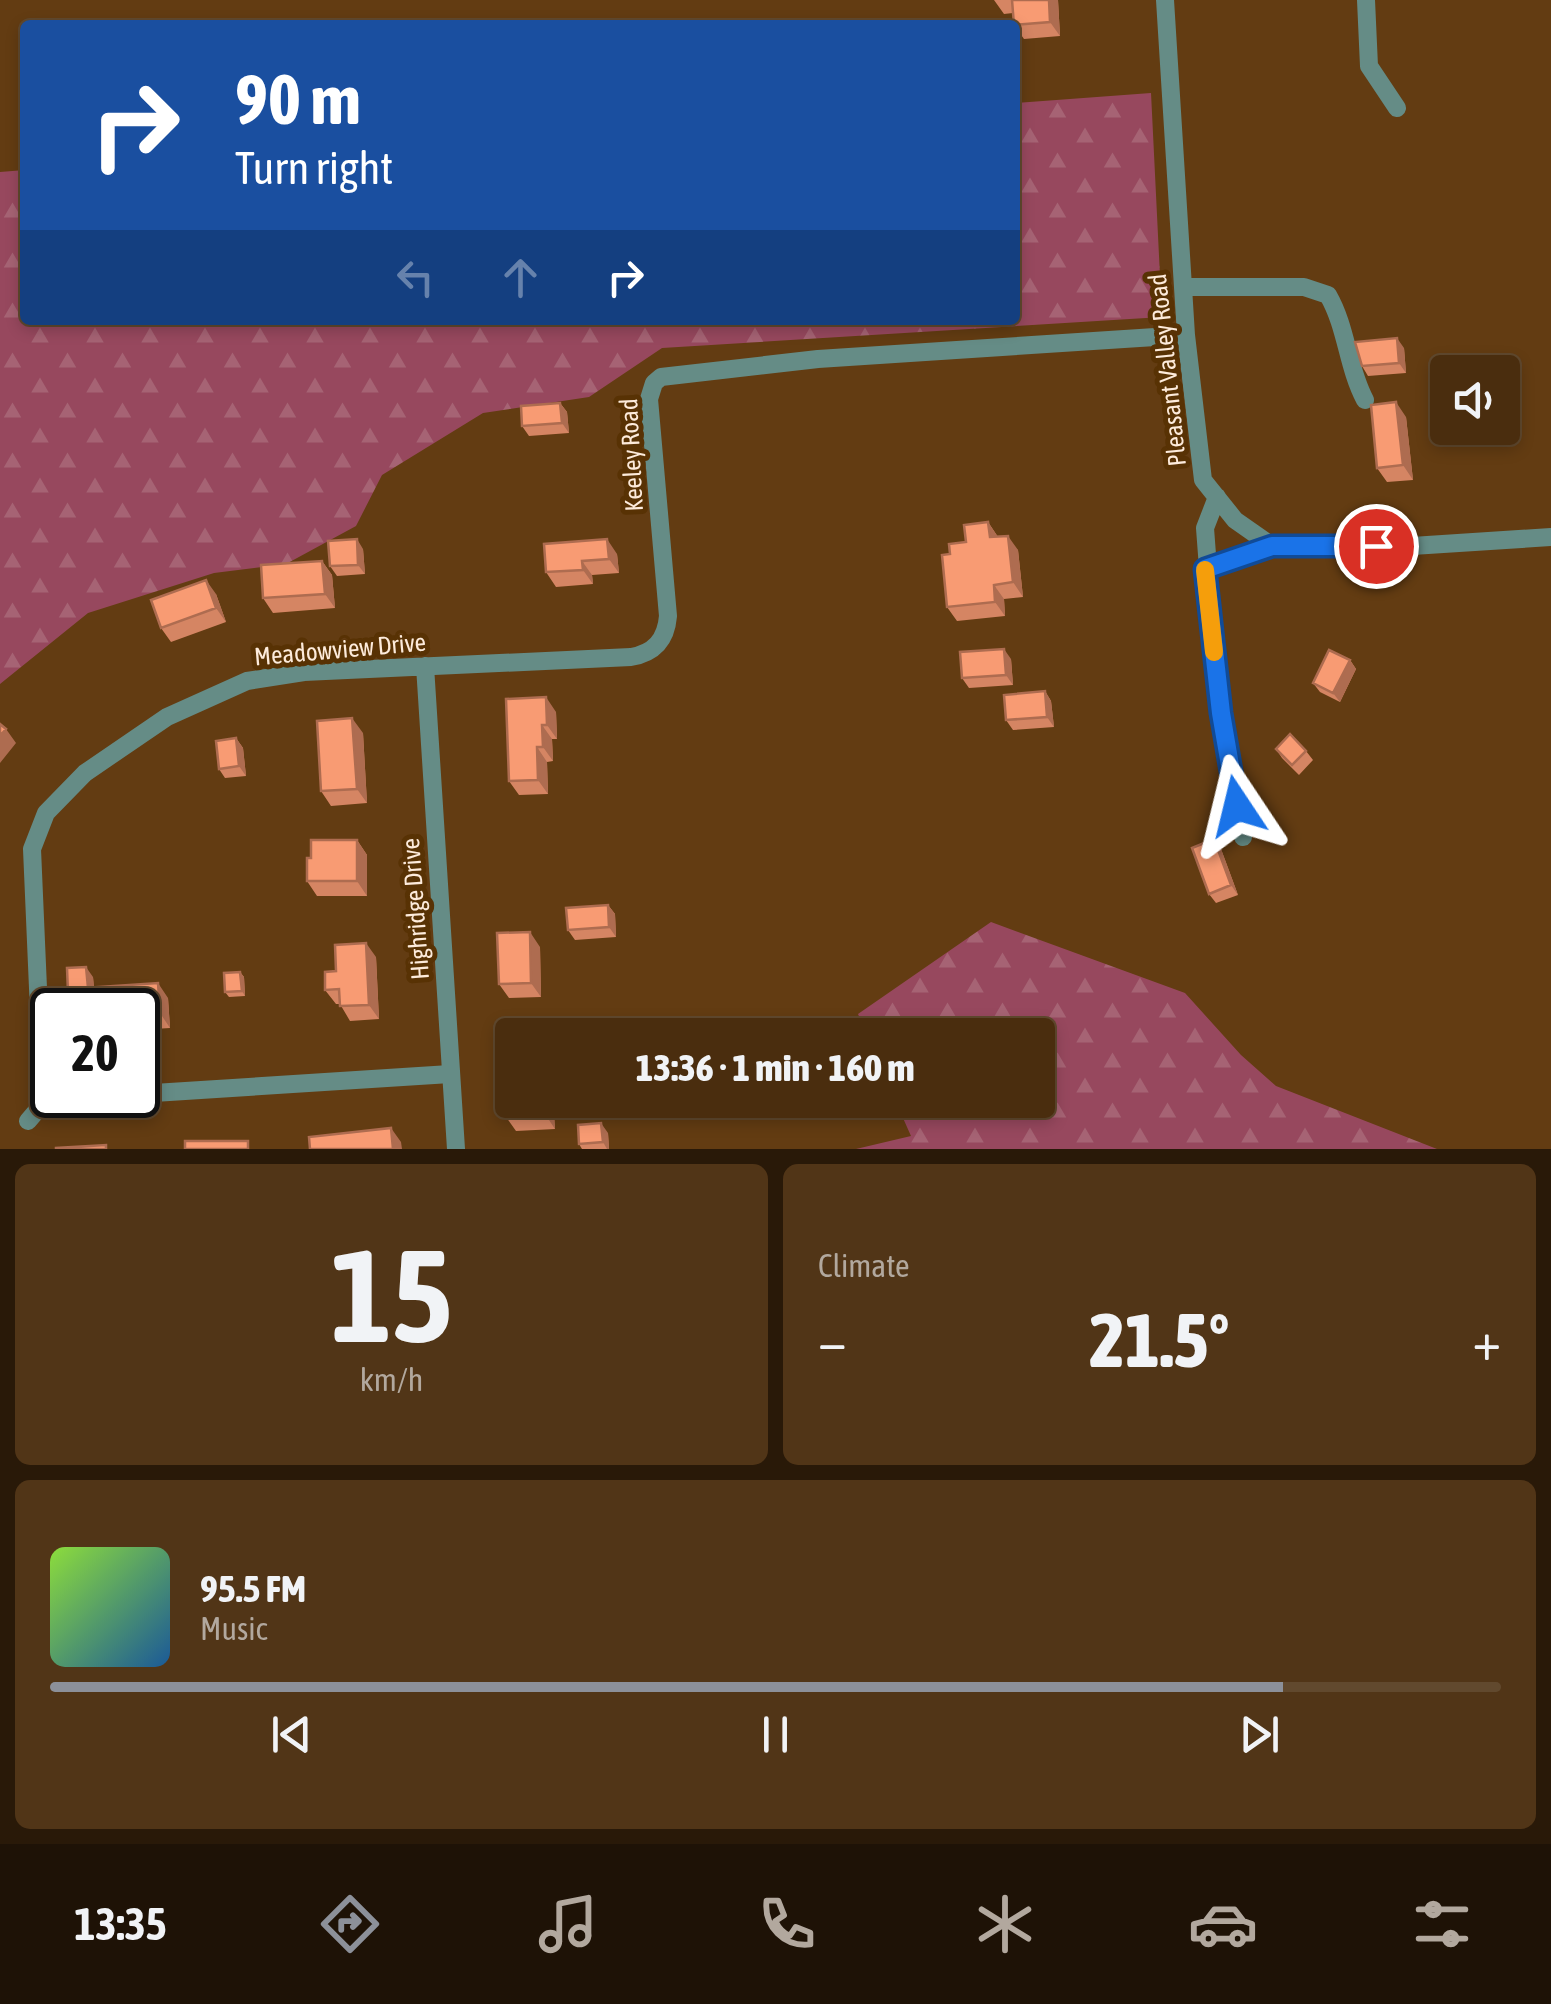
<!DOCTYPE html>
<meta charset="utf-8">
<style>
:root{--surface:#4a2d0e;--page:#513517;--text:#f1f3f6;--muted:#b2a89e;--line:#61492e;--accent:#8c9099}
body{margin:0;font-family:"Asap Condensed",sans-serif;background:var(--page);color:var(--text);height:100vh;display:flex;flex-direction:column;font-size:38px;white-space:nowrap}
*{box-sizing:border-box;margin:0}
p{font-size:32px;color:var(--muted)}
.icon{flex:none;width:55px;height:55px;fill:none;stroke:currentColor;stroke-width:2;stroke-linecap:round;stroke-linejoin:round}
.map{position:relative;height:1149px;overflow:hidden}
.sheet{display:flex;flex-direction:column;gap:15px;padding:15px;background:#291908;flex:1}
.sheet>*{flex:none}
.banner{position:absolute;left:20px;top:20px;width:1000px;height:305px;border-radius:10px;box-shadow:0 5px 15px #0003,0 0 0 2px var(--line);background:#1a4fa0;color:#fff;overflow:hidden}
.buttons{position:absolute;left:1430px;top:355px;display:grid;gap:20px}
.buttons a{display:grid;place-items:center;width:90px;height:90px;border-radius:10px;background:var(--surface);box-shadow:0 5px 15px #0003,0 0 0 2px var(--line);font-size:50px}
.speed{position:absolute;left:30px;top:988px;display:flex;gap:20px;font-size:50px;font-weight:700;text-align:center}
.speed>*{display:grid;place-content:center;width:130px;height:130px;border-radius:50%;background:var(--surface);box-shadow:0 5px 15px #0003,0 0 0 2px var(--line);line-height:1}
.speed .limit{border:5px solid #111;border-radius:15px;background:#fff;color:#111}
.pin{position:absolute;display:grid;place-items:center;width:85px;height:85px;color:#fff;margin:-42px;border:5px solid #fff;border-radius:50%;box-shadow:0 2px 10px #0007}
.me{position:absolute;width:110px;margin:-55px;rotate:350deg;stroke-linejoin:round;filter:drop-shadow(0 0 8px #0008)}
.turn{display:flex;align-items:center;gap:35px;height:210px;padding:0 50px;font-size:45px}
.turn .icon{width:130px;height:130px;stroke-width:2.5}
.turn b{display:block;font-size:70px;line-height:85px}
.lanes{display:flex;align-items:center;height:95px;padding:0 50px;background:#0003;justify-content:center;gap:50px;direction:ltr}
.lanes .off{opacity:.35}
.big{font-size:75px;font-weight:800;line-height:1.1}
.sheet .tile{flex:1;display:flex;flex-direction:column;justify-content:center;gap:15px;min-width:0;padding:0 35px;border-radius:15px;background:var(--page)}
.sheet .dial{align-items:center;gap:0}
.dial b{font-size:130px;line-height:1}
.song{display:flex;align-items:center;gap:30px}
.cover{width:120px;height:120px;border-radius:15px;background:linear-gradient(135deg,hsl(90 70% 55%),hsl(210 70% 35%))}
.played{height:10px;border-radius:5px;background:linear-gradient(90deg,var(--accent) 85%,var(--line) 85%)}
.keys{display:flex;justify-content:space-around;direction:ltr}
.heat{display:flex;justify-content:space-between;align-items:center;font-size:55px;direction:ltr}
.sheet .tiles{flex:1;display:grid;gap:15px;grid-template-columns:1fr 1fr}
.tile:last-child{grid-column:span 2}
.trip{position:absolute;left:495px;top:1018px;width:560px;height:100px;border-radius:10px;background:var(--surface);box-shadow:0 5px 15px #0003,0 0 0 2px var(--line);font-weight:800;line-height:100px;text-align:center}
.tabs{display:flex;height:160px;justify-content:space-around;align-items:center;background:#1e1206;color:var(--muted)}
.tabs .icon{width:70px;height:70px}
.tabs .selected{color:var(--accent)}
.tabs b{font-size:45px;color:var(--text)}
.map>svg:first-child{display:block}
.forest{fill:url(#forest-firs)}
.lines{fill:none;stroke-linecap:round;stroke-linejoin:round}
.minor{stroke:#658c86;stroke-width:18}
.wall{fill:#d58563}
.shaded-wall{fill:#ae6c50}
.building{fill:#f89b73;stroke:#ae6c50;stroke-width:2.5}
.route-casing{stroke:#114b97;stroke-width:25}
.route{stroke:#1a73e8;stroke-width:18}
.slow{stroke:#f59e0b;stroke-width:18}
.labels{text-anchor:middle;stroke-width:10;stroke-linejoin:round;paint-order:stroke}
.street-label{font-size:25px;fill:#fdebdb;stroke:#583204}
</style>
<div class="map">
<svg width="1551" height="1149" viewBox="0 0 1551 1149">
<defs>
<pattern id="forest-firs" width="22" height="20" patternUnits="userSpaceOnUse" patternTransform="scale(2.5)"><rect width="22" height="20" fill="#97485e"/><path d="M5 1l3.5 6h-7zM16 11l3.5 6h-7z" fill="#a66374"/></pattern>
</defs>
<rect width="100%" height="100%" fill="#633c12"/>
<path class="forest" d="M1151,93L1162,317L662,348L589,397L483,413L382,475L356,526L286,564L214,573L88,613L0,684V172L25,170V320H1015V103Z
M991,922L1185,993L1241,1055L1276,1086L1437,1149H856L911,1136L895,1100H1038V1035H867L858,1014Z"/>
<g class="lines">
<path class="minor" d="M1165,0L1186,335L1203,480L1235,520L1272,546H1412L1551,537
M1366,0L1369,66L1397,108
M1183,287H1304L1328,295C1347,328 1347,366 1365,400
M1208,568L1205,528L1217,497
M425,666L456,1149
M1243,837L1221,713L1205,569L1272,546
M138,1094L450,1074
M126,1095L57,1098L42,1081L32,849L46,813L85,773L167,717L247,681L304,672L631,657C654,653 666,640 668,616L649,399L654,383L661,377L818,359L1186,335
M28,1121L51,1094"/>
</g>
<path class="wall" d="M994,0H1058L1060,36L1024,39L1014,25L1013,13L1004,14Z
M1404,348L1406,373L1368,376L1362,366Z
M560,403L567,412L569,433L529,436L522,426Z
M1406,417L1413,480L1387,482L1377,468Z
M988,522L998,537L1018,550L1023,597L1004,599L1005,616L957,621L947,607L950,554Z
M544,544L617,554L619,573L592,575L593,584L556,587L546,572Z
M363,549L365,574L337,576L330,566Z
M322,561L332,575L335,608L273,613L263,598Z
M216,594L226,622L171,642L161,628Z
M1011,659L1013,685L969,688L962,678Z
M1350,660L1356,669L1340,702L1320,692L1313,683Z
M1045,691L1051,701L1054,727L1013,730L1006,720Z
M506,699L556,712L557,739H552L553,761L547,762L548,794L519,795L509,781Z
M363,733L367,803L331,806L321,791Z
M236,738L243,748L246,776L225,778L219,769Z
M1276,749L1306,751L1313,760L1299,775L1282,758Z
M1214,839L1221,849L1238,895L1216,903L1209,894Z
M357,840L367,855V896H317L307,881L311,858Z
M608,905L615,914L616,937L575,940L568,930Z
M540,947L541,997L509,998L499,984Z
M376,957L379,1019L350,1021L340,1004H336L325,990Z
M240,972L244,977L245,996L229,997L225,992Z
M93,977L94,988L168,998L170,1028L138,1030V1010L86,1002L75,1003L68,993Z
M553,1100L555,1129L516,1131L506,1117Z
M608,1133L609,1149H582L579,1144Z"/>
<path class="shaded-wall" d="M1049,0H1058L1060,36L1050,22Z
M1397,338L1404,348L1406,373L1399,363Z
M1396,402L1406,417L1413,480L1403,465Z
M560,403L567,412L569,433L562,423Z
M988,522L998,537H990Z
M1008,536L1018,550L1023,597L1013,582Z
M357,539L363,549L365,574L358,565Z
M607,539L617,554L619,573L609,559Z
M322,561L332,575L335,608L325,594Z
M582,561L592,575L593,584L583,570Z
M206,580L216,594L226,622L216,608Z
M994,585L1004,599L1005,616L995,602Z
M1004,649L1011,659L1013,685L1006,675Z
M1350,660L1356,669L1340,702L1333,693Z
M1045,691L1051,701L1054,727L1047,717Z
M546,697L556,712L557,739L547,725Z
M352,718L363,733L367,803L357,789Z
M542,725L552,739L553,761L543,747Z
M6,729L16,743L0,763V736Z
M236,738L243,748L246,776L239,766Z
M537,747L547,762L548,794L538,780Z
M1214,839L1221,849L1238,895L1231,885Z
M357,840L367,855V896L357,881Z
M608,905L615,914L616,937L609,927Z
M530,932L540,947L541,997L531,983Z
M366,943L376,957L379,1019L369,1005Z
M86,967L93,977L95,1002L88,992Z
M240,972L244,977L245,996L242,991Z
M158,983L168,998L170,1028L160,1013Z
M544,1100H553L555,1129L545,1114Z
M601,1123L608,1133L609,1149H607L603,1142Z
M391,1128L401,1142L402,1149H393Z"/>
<path class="building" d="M1012,0H1049L1050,22L1014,25Z
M1397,338L1399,363L1362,366L1355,342Z
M1396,402L1403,465L1377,468L1371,405Z
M560,403L562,423L522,426L521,406Z
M988,522L990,537L1008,536L1013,582L994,585L995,602L947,607L942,555L950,554L949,544L966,542L964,525Z
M357,539L358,565L330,566L328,541Z
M607,539L609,559L582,561L583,570L546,572L544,544Z
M322,561L325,594L263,598L261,565Z
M206,580L216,608L161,628L151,600Z
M1004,649L1006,675L962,678L960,652Z
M1329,650L1350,660L1333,693L1313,683Z
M1045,691L1047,717L1006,720L1004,695Z
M546,697L547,725H542L543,747H537L538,780L509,781L506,699Z
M352,718L357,789L321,791L317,721Z
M0,724L6,729L0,736Z
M1290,734L1306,751L1292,765L1276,749Z
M236,738L239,766L219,769L216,741Z
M1214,839L1231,885L1209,894L1192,848Z
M311,840H357V881H307V858H311Z
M608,905L609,927L568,930L566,908Z
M530,932L531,983L499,984L497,933Z
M366,943L369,1005L340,1006L339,989L325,990V972L336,971L335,945Z
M86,967L88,988H85V992L68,993L67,968Z
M240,972L242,991L225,992L224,973Z
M158,983L160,1013L138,1015V1010H86L85,988Z
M512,1050V1100H544L545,1114L506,1117L501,1051Z
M601,1123L603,1142L579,1144L578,1125Z
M391,1128L393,1149H310L309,1137Z
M185,1141H248V1149H185Z
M106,1145V1149H56V1148Z"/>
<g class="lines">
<g class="route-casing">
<path id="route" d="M1237,806L1221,713L1205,569L1272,546H1376"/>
</g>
<use href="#route" class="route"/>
<path class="slow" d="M1205,570L1214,652"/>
</g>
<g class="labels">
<g class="street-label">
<text transform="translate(1167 370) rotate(-96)" y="9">Pleasant Valley Road</text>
<text transform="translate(631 455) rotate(-93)" y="9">Keeley Road</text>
<text transform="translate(340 649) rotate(-5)" y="9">Meadowview Drive</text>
<text transform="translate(415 909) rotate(-94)" y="9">Highridge Drive</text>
</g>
</g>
</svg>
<div class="buttons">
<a><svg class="icon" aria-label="sound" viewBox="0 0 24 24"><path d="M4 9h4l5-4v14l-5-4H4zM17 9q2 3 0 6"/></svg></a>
</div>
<div class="speed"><div class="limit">20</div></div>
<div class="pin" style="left:1376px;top:546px;background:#d93025"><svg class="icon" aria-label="arrive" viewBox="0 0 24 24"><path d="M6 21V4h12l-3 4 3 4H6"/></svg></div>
<svg class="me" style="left:1237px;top:806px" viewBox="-20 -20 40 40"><path d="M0-17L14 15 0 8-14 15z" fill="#1a73e8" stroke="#fff" stroke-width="4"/></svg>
<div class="trip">13:36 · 1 min · 160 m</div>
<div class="banner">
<div class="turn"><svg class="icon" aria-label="right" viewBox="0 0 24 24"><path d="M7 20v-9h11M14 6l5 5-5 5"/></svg><div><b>90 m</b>Turn right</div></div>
<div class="lanes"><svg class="icon off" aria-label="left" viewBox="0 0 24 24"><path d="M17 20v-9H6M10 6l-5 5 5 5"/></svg><svg class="icon off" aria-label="ahead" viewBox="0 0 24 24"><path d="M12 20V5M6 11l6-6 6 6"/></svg><svg class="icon" aria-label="right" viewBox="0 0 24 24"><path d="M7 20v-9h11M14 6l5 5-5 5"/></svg></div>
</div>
</div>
<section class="sheet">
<div class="tiles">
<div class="tile dial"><b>15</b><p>km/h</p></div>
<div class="tile"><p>Climate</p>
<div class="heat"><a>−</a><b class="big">21.5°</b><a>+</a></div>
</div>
<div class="tile">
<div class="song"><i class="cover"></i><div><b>95.5 FM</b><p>Music</p></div></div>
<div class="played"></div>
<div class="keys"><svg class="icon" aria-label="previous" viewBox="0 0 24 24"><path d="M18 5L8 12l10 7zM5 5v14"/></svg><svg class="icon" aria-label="pause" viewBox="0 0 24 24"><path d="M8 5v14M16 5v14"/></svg><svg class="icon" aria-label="next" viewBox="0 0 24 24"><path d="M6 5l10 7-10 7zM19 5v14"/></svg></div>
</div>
</div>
</section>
<nav class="tabs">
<b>13:35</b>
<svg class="icon selected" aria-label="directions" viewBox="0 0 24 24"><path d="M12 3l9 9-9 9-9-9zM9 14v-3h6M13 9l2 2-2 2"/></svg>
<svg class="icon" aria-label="music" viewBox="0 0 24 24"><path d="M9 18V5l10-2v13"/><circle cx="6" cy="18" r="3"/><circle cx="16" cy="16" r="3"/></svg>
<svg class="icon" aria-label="phone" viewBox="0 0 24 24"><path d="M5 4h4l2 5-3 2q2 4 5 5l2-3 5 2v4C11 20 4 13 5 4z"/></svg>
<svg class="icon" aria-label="climate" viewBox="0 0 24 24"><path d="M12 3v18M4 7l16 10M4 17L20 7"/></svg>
<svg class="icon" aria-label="car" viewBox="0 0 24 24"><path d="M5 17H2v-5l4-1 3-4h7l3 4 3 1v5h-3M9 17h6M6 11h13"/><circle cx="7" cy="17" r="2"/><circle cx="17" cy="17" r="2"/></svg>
<svg class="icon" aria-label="filters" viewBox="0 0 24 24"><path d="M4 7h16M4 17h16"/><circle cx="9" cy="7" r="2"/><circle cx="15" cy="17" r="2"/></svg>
</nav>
